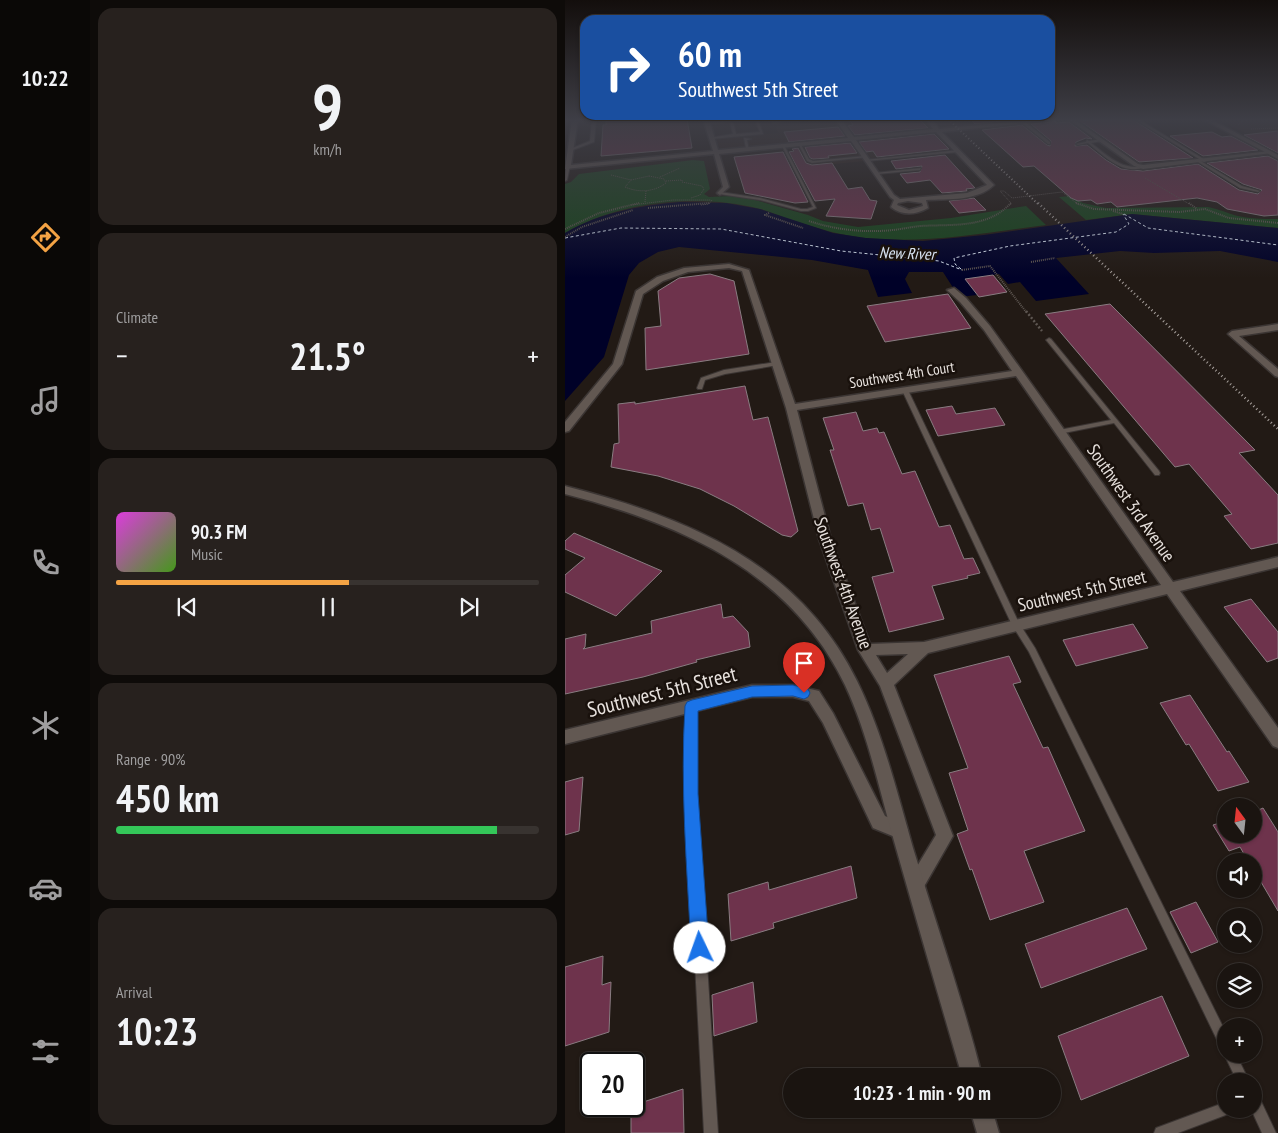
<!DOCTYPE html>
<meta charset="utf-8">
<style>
:root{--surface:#1a1410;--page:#27211e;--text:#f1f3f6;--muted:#9f9e9f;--line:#383330;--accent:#f4a344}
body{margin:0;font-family:"PT Sans Narrow",sans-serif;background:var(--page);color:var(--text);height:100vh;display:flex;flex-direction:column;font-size:19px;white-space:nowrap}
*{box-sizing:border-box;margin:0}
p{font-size:16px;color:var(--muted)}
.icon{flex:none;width:28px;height:28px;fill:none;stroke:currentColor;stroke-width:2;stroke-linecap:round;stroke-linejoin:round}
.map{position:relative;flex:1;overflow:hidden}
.side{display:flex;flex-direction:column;gap:8px;padding:8px;background:#0e0b09;width:475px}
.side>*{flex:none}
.banner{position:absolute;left:15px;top:15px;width:475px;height:105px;border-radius:15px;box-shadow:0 1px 4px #0004,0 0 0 1px var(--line);background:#1a4fa0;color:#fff;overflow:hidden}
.needle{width:32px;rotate:345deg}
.controls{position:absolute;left:652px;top:798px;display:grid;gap:10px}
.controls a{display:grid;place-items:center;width:45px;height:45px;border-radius:50%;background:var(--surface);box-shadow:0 1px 4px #0004,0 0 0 1px var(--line);font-size:25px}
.speed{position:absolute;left:15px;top:1052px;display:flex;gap:10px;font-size:25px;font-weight:700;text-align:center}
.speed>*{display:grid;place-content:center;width:65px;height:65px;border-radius:50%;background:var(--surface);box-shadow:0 1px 4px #0004,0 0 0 1px var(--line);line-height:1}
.speed .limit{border:2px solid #111;border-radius:8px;background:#fff;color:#111}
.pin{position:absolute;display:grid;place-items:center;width:42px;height:42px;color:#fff;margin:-51px -21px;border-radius:50% 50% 50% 0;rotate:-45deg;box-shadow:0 0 5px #0007}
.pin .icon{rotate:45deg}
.me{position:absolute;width:55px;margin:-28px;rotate:357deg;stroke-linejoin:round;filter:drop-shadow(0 0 4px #0008)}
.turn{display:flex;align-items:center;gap:18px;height:105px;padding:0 15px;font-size:22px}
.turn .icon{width:65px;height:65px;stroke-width:2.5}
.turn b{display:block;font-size:35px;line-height:42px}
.big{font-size:38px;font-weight:600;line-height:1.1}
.side .widget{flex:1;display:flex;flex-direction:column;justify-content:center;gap:8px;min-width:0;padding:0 18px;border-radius:15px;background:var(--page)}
.side .dial{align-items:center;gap:0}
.dial b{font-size:65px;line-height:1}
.song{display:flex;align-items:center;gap:15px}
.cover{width:60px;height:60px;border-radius:8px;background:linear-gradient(135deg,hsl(300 70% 55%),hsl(100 70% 35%))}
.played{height:5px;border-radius:2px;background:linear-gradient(90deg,var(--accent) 55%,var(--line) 55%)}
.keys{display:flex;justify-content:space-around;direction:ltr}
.heat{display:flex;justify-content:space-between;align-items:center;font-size:28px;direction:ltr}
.charge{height:8px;border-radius:4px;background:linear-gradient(90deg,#34c759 90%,var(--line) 0)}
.trip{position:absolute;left:218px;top:1068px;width:278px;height:50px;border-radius:25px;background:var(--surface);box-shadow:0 1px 4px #0004,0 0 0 1px var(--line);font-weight:600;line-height:50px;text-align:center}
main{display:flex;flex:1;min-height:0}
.tab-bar{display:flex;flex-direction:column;width:90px;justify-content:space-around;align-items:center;background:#0a0806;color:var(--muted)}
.tab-bar .icon{width:35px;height:35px}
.tab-bar .on{color:var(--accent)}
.tab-bar b{font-size:22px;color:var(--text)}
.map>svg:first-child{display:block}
.built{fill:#2f2119}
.green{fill:#18441c}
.water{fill:#000128}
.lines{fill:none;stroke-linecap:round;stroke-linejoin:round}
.ferry{stroke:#d7e2f1;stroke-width:1;stroke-dasharray:3 2.5;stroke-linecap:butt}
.building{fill:#6e334c;stroke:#897c81}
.lane-casing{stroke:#3b3533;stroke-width:2}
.street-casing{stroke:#3b3533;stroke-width:3}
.secondary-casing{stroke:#3b3533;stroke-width:3}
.path-far2{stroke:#5e5752;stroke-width:1;stroke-dasharray:1 1;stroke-linecap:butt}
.path-far1{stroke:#5e5752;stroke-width:2;stroke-dasharray:1 1;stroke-linecap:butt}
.path{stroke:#5e5752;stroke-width:2.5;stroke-dasharray:2 2;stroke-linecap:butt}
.lane{fill:#625852;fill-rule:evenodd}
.street{fill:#625852;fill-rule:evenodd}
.secondary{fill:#625852;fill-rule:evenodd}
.rail-far1{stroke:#a9a29e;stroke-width:2;stroke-dasharray:1 2.5;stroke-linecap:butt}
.rail{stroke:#a9a29e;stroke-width:2.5;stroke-dasharray:1 3;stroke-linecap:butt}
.route{fill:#1a73e8;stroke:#114b97}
.labels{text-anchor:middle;stroke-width:5;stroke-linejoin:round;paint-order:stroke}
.far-street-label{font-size:15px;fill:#e7e1dd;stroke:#19110c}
.far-water-label{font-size:16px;font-style:italic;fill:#d7e2f1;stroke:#19110c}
.street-label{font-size:18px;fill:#e7e1dd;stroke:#19110c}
.near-street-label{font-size:21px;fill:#e7e1dd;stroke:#19110c}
</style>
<main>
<nav class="tab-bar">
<b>10:22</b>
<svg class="icon on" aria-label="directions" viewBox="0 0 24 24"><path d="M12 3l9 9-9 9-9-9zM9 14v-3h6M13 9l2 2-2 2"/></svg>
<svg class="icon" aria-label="music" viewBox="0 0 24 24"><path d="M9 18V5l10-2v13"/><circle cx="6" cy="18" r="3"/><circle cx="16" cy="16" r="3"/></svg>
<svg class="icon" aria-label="phone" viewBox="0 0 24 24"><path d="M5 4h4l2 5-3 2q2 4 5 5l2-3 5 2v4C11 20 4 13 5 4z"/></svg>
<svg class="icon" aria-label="climate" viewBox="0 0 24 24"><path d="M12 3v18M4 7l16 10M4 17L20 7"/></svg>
<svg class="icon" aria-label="car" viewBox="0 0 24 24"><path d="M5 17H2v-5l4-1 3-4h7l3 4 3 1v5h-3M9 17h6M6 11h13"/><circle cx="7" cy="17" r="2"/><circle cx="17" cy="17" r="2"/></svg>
<svg class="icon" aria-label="filters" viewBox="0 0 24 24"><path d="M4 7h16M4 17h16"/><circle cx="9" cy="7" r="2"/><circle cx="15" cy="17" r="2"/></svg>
</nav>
<section class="side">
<div class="widget dial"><b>9</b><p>km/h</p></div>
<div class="widget"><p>Climate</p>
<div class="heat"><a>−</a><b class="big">21.5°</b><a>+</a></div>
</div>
<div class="widget">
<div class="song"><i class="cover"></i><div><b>90.3 FM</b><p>Music</p></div></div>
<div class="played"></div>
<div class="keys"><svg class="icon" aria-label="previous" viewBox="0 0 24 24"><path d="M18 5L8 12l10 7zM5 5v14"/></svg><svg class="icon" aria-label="pause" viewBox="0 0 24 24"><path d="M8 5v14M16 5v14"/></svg><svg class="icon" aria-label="next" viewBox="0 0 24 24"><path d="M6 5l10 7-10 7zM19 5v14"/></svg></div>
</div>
<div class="widget"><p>Range · 90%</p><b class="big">450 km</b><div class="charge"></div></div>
<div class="widget"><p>Arrival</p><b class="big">10:23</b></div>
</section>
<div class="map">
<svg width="713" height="1133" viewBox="0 0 713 1133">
<rect width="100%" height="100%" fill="#221a15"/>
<path class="built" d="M282,119H359L392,152L239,167L226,142L155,149L151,139L213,133L211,127Z
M653,119H713V146H706Z"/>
<path class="green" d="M128,160L139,161L145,189L139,194L144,197L166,196L190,200L243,215L258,221L293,227L386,218L461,206L481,225C420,233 362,244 300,238C276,235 253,229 230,221C218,218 207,212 195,209C133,193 55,201 0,233V184L6,182L14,174Z
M505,196L518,203L541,208L643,207C652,209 658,211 666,214C680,219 698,219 713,219V228L567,214L521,220L494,197Z"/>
<path class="water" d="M115,202L161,203L195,209L268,233L301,238L358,241L419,235L567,214L713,228V262L655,251L589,253L555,251L491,258L524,294L471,301L455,282L443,284L434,274L401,279L412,295L394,297L378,272H344L340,279L347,293L313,297L303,270L247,260L114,247L93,252L74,263L64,275L39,357L0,401V233C36,212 74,206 115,202Z"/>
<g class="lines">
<path class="ferry" d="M559,214L583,228L713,245
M0,238L56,228L156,229L276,251L374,261L397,270
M396,269L390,264L389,258L445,246L551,232L564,224L558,214"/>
</g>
<path class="building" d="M41,119H122L127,148L36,156L38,125H41Z
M284,119H354L363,128L290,135L283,126L288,125Z
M405,119H458L410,124Z
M532,119H567L628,158L574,162L515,121Z
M491,121V123L504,122L527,139L521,138L511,142L510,146L522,145L541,160L556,169L578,171L633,164L674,190L693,194L697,190L678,184L642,163L703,156L713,161V215L699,216L662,209L652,202L632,198L552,207L546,202L532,204L526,200L513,201L506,198L469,166L458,167L417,130L457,125L482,145L485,146L486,141L466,124Z
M273,127L280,136L224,142L219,132Z
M713,131V153L679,135Z
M647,132L657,137L666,136L693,150L638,156L605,136Z
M369,134L384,149L312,157L308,151L301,152L294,142Z
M285,143L292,153L263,156L264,158L248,159L245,158L240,147Z
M233,148L241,163L247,165L267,163L283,189L297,187L305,200L312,201L306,219L261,216L270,199L250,201L224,152L229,151L227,149Z
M218,152L243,202L230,203L180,193L169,157Z
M380,155L410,188L401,189L402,191L377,193L365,180L342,183L335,174L355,172L357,166L331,169L326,161Z
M409,198L421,210L394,213L384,201Z
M145,274L169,281L184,354L81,370L80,328L96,326L93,291L114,278Z
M428,275L442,292L414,297L400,279Z
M383,294L406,328L320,342L302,306Z
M545,304L690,450L674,453L713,495V543L686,549L659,516L667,514L624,464L610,467L480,314Z
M180,386L188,420L203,417L233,531L226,537L217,535L169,506L135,489L93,476L46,467L49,444L54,443L53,404L70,402V404Z
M387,406L391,414L430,408L440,425L373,436L361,410Z
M291,412L298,431L312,428L314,433L319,432L337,474L350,471L374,527L385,525L399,559L408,558L415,573L402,576L403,578L367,586L379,619L324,632L307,577L329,572L315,528L306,530L298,503L283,506L265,450H269L258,418Z
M9,533L97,571L51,616L0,592V575L20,558L0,549V541Z
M686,599L713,632V658L702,662L659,607Z
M156,604L158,618L168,616L183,632L185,647L131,660L132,662L78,677L0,694V639L21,634L20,647L18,649L87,633L86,621Z
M568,624L583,648L511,666L498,640Z
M444,656L456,682L448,684L478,748L483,747L520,831L459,851L479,902L425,920L407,869L405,870L392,834L403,830L384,773L403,768L369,675Z
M625,695L662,752L664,751L684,782L653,791L624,744L621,745L595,703Z
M18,777L14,831L0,835V782Z
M698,808L713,832V911L689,870V861H683L675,847L664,851L648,825L661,821V834H689V812Z
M286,866L292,898L208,923L209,928L166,941L163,894L203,882L204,890Z
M631,902L653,942L626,953L605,912Z
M562,908L582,949L476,988L460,944Z
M38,956L37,985L46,982L44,1032L0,1046V967Z
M188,982L192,1022L149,1036L147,995Z
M597,996L624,1056L516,1100L493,1036Z
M118,1089L119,1133H66V1106Z"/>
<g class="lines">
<g class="lane-casing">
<path id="lane" d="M22,119H27L31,121L29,142L5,151V149L25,141L27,121Z
M180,119H193L198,134L146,139L144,138L168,134L165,122L142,124L141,122ZM190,120L195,132L171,134L168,122Z
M204,119H208L209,121L247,119L208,123Z
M569,119H573L642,161L639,162Z
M457,121H459L485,142V144H483L457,123Z
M179,138L186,139L182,140L184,150L181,149Z
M537,139V141L526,143C542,155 557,171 578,166L580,167C558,176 539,156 523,143L513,145L511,144L521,142L522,140L524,141Z
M233,143H235L244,159L248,161L300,156L302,157L247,163L242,161Z
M216,144L219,145L251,208L243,211H236L195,200L154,194L155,192L195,198L236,209H242L248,207Z
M394,150L393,152L302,161L300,160Z
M634,160L677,186L695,191L693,192L675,188L633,162Z
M3,165L5,166L2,180L0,181L1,166Z
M356,168L355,170L312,174L310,173Z
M484,338L486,339L594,471L595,473L594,475H590L549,423L494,434L492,433V431L494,430L546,420L482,341L481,340Z
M211,362L213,363V365L160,374L140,380L137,389H133L132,388L136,378L159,370Z
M340,388L343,390L454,623L470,648L661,1033V1054H671L684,1081H672L659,1054L660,1052L657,1050L464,652L447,625L337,390Z
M127,702L130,703L131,706L130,739L131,794L153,1133H139L121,794L120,739L123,706L124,703Z
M689,1096L694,1097L711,1133H697L686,1109H689Z
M661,1102V1109H667L666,1113L613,1133H589L591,1128Z"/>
</g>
<g class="street-casing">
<path id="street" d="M7,119H13L6,165L148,151L138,119H144L153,150L283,138L270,119H276L289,137L368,129L361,119H367L374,129L477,119H495L377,132L429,185C413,201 383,199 361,200L363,208C351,215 337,216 326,207L329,200L325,197L286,141L154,154L164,187L155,195L152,193L158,187L149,154L0,169ZM371,132L422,185L402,193L335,199L329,195L291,140ZM343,201L357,203L358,206L344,210L332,205L333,203Z
M503,119H509L573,164L578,165L705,151L708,153L578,169L569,166Z
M164,264L184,270L230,404L447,371L419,330L395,302L382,290L389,288L401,298L425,326L608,582L713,557V567L615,591L713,728V748L708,746L602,594L363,653L329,685L388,836L357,890L351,893L345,890L342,884L345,878L371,835L315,686L293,650L254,539L221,408L177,271L164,268L123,272L98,281L78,294L57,364L4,431L0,432V422L48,364L71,291L92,277L119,268ZM451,376L596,585L359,642L305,644L266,539L232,410ZM343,654L322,673L311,655Z
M713,324V330L674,336L713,369V377L710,376L663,334L667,331Z
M187,685H228L254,691L268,713L320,816L341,825L343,831L341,837L335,839L308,828L258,723L244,701L228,697H187L0,744V730Z"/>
</g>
<g class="secondary-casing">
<path id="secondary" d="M638,119H645L713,155V159Z
M0,486C120,517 234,562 292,681C318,734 332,792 348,848C371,924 398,1000 417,1076H397C373,995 350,915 327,834C313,784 302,732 280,685C225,571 116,524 0,494Z
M405,1109H427L434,1133H412Z"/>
</g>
<path class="path-far2" d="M673,125L678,120L691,119
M686,129L713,128
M46,175L66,180
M84,176L99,179L101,183C89,192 74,193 60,187L66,180Z
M95,177L115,168
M580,178L626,205
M101,181L117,180V182L137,186L139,189L135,195L126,198
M80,202L81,191
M66,205L108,200H146
M136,205L144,204L147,200
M445,205L446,203L435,191H439L447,198L497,192L514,205"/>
<path class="path-far1" d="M511,203L529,209L614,212L640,209L664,218L713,223
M624,203L632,209
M83,208L145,203
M548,211L558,214
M204,213L200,215L238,228
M244,221C271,230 300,233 328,230C337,229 346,227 355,226C387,224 422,229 446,203
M0,229L34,213L74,203
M0,237L17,227L68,210
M466,262L490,258
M397,270L425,266L462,313"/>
<path class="path" d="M461,311L477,331"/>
<use href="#lane" class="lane"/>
<use href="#street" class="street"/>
<use href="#secondary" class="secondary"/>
<path class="rail-far1" d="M383,119L474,205"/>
<path class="rail" d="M473,203L713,429"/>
</g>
<linearGradient id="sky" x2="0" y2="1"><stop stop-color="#130e0c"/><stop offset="0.43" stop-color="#3e3e46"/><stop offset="1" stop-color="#3e3e46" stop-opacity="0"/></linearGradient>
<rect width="713" height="278" fill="url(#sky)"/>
<path class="route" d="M228,685L243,689L245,693L243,697L239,699L228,696L187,697L133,711V794L144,948L141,954L135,957L129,954L126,948C122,868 115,787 120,706L122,702L127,700L187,686Z"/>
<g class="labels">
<g class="far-street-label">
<text transform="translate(337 375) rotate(-9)" y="5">Southwest 4th Court</text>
</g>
<g class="far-water-label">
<text transform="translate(342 253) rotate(2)" y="6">New River</text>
</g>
<g class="street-label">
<text transform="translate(566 503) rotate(55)" y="6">Southwest 3rd Avenue</text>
<text transform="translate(278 583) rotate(70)" y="6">Southwest 4th Avenue</text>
<text transform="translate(517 591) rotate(-13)" y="6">Southwest 5th Street</text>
</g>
<g class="near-street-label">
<text transform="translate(97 692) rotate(-14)" y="7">Southwest 5th Street</text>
</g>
</g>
</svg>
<div class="controls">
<a><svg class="needle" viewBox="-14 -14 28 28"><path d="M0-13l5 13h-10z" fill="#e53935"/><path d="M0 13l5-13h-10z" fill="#9f9e9f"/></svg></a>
<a><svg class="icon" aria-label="sound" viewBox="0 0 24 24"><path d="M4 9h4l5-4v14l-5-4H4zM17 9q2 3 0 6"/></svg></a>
<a><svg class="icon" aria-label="search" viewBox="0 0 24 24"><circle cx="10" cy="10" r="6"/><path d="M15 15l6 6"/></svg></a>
<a><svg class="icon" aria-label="layers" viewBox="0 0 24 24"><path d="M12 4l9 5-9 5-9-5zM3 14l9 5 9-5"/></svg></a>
<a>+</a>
<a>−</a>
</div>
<div class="speed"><div class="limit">20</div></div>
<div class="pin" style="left:239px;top:693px;background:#d93025"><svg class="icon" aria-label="arrive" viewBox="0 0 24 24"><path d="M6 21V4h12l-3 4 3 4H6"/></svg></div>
<svg class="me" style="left:135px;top:948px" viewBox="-20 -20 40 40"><circle r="19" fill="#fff"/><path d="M0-13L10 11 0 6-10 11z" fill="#1a73e8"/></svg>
<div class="trip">10:23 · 1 min · 90 m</div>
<div class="banner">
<div class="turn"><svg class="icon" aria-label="right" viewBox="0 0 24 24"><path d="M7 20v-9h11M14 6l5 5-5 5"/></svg><div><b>60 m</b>Southwest 5th Street</div></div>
</div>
</div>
</main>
